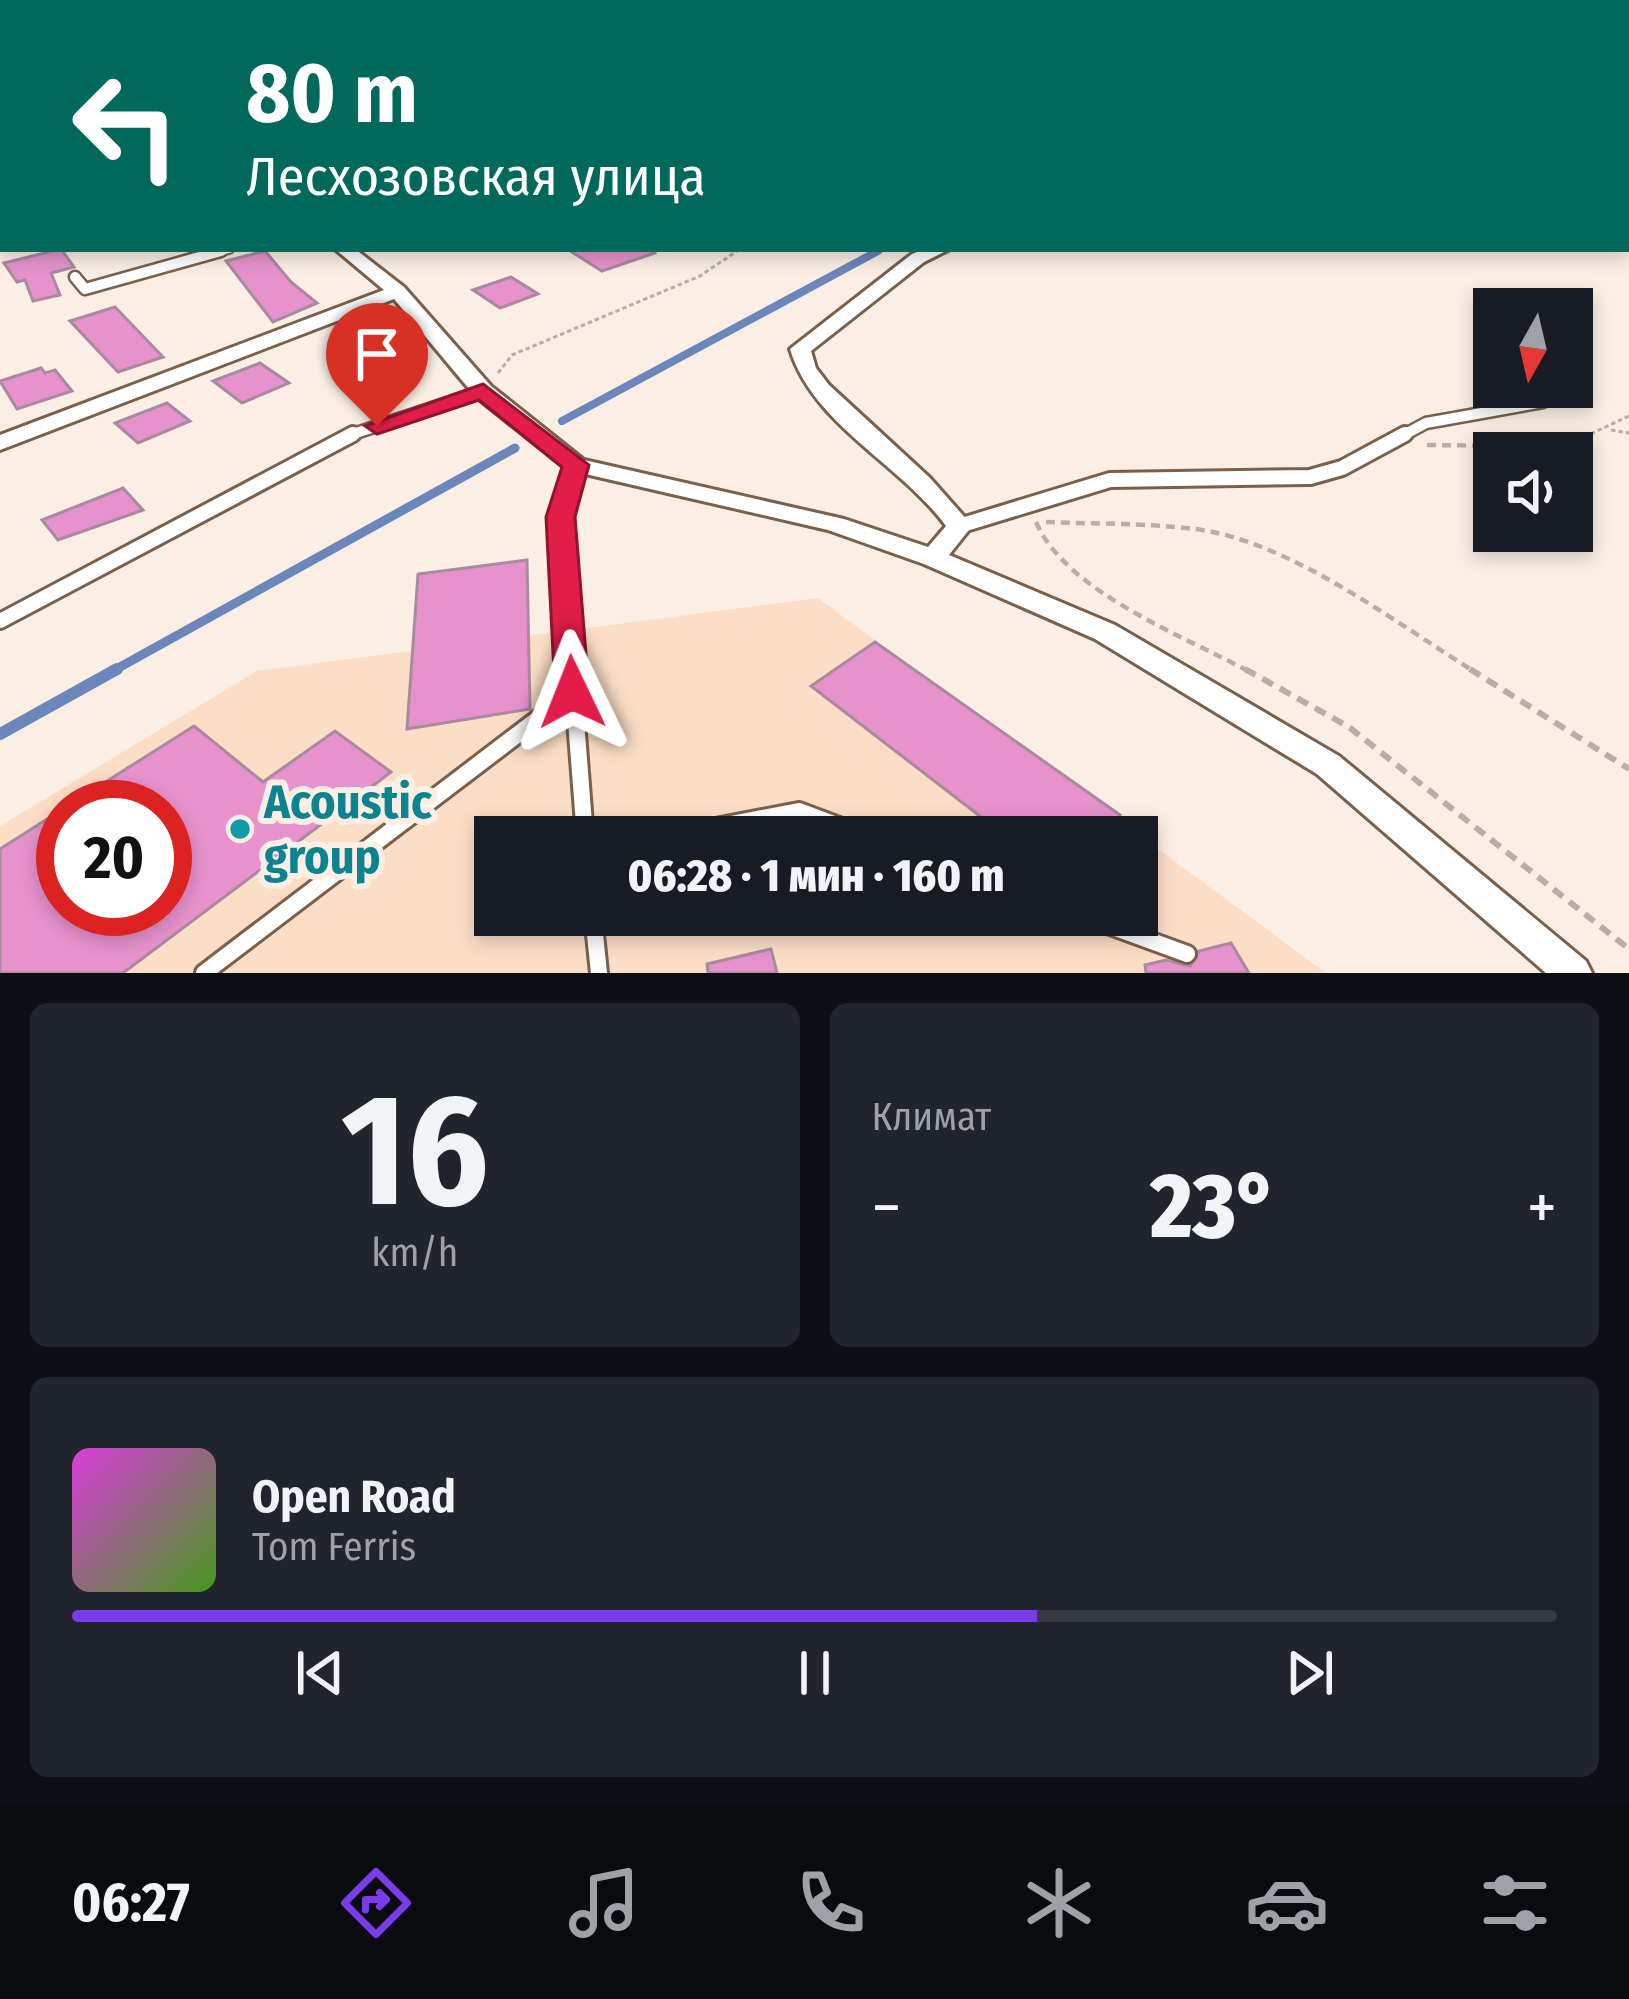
<!DOCTYPE html>
<html lang="ru">
<meta charset="utf-8">
<style>
:root{--surface:#171b24;--page:#20242c;--text:#f1f3f6;--muted:#9ea1a6;--line:#363941;--accent:#7c3aed}
body{margin:0;font-family:"Fira Sans Condensed",sans-serif;background:var(--page);color:var(--text);height:100vh;display:flex;flex-direction:column;font-size:45px;white-space:nowrap}
*{box-sizing:border-box;margin:0}
p{font-size:39px;color:var(--muted)}
.icon{flex:none;width:66px;height:66px;fill:none;stroke:currentColor;stroke-width:2;stroke-linecap:round;stroke-linejoin:round}
.map{position:relative;height:973px;overflow:hidden}
.sheet{display:flex;flex-direction:column;gap:30px;padding:30px;background:#0d0f14;flex:1}
.sheet>*{flex:none}
.hud{position:absolute;left:0px;top:0px;width:1629px;height:252px;box-shadow:0 6px 18px #0003;background:#00695c;color:#fff;overflow:hidden}
.needle{width:78px;rotate:188deg}
.controls{position:absolute;left:1473px;top:288px;display:grid;gap:24px}
.controls a{display:grid;place-items:center;width:120px;height:120px;border-radius:0px;background:var(--surface);box-shadow:0 6px 18px #0003;font-size:60px}
.speed{position:absolute;left:36px;top:780px;display:flex;gap:24px;font-size:60px;font-weight:700;text-align:center}
.speed>*{display:grid;place-content:center;width:156px;height:156px;border-radius:50%;background:var(--surface);box-shadow:0 6px 18px #0003;line-height:1}
.speed .limit{border:18px solid #d22;background:#fff;color:#111}
.pin{position:absolute;display:grid;place-items:center;width:102px;height:102px;color:#fff;margin:-123px -51px;border-radius:50% 50% 50% 0;rotate:-45deg;box-shadow:0 0 12px #0007}
.pin .icon{rotate:45deg}
.me{position:absolute;width:132px;margin:-66px;rotate:358deg;stroke-linejoin:round;filter:drop-shadow(0 0 9px #0008)}
.turn{display:flex;align-items:center;gap:42px;height:252px;padding:0 48px;font-size:54px}
.turn .icon{width:156px;height:156px;stroke-width:2.5}
.turn b{display:block;font-size:84px;line-height:102px}
.big{font-size:90px;font-weight:800;line-height:1.1}
.sheet .tile{flex:1;display:flex;flex-direction:column;justify-content:center;gap:18px;min-width:0;padding:0 42px;border-radius:18px;background:var(--page)}
.sheet .dial{align-items:center;gap:0}
.dial b{font-size:156px;line-height:1}
.song{display:flex;align-items:center;gap:36px}
.cover{width:144px;height:144px;border-radius:18px;background:linear-gradient(135deg,hsl(300 70% 55%),hsl(100 70% 35%))}
.played{height:12px;border-radius:6px;background:linear-gradient(90deg,var(--accent) 65%,var(--line) 65%)}
.keys{display:flex;justify-content:space-around;direction:ltr}
.heat{display:flex;justify-content:space-between;align-items:center;font-size:66px;direction:ltr}
.sheet .tiles{flex:1;display:grid;gap:30px;grid-template-columns:1fr 1fr}
.tile:last-child{grid-column:span 2}
.trip{position:absolute;left:474px;top:816px;width:684px;height:120px;border-radius:0px;background:var(--surface);box-shadow:0 6px 18px #0003;font-weight:800;line-height:120px;text-align:center}
.tabs{display:flex;height:192px;justify-content:space-around;align-items:center;background:#090b0e;color:var(--muted)}
.tabs .icon{width:84px;height:84px}
.tabs .active{color:var(--accent)}
.tabs b{font-size:54px;color:var(--text)}
.map>svg:first-child{display:block}
.built{fill:#fcdec6;fill-rule:evenodd}
.lines{fill:none;stroke-linecap:round;stroke-linejoin:round}
.stream-far4{stroke:#6a86bb;stroke-width:4.5}
.stream-far3{stroke:#6a86bb;stroke-width:6}
.stream-far2{stroke:#6a86bb;stroke-width:8}
.stream-far1{stroke:#6a86bb;stroke-width:9}
.stream{stroke:#6a86bb;stroke-width:12}
.building{fill:#e792cd;stroke:#a98a9f;stroke-width:3}
.lane-far4-casing{stroke:#7a604a;stroke-width:9}
.lane-far3-casing{stroke:#7a604a;stroke-width:12}
.lane-far2-casing{stroke:#7a604a;stroke-width:15}
.lane-far1-casing{stroke:#7a604a;stroke-width:20}
.lane-casing{stroke:#7a604a;stroke-width:22}
.street-casing{stroke:#7a604a;stroke-width:6}
.path-far2{stroke:#baaea4;stroke-width:3;stroke-dasharray:4.5 3;stroke-linecap:butt}
.path-far1{stroke:#baaea4;stroke-width:4.5;stroke-dasharray:9 6;stroke-linecap:butt}
.path{stroke:#baaea4;stroke-width:6;stroke-dasharray:12 8;stroke-linecap:butt}
.lane-far4{stroke:#fff;stroke-width:6}
.lane-far3{stroke:#fff;stroke-width:8}
.lane-far2{stroke:#fff;stroke-width:10}
.lane-far1{stroke:#fff;stroke-width:14}
.lane{stroke:#fff;stroke-width:16}
.street{fill:#fff;fill-rule:evenodd}
.route{fill:#e11d48;stroke:#92132f;stroke-width:3}
.culture-dot{fill:#0f9aa8;stroke:#fbefe5;stroke-width:4.5}
.labels{text-anchor:middle;stroke-width:12;stroke-linejoin:round;paint-order:stroke}
.near-culture-label{font-size:48px;font-weight:bold;fill:#0d838f;stroke:#fbefe5;text-anchor:start}
</style>
<div class="map">
<svg width="1629" height="973" viewBox="0 0 1629 973">
<rect width="100%" height="100%" fill="#fbefe5"/>
<path class="built" d="M818,598L1326,973H0V826L257,671ZM63,807H165V909H63ZM495,837H1137V915H495Z"/>
<g class="lines">
<path class="stream-far4" d="M153,0H236
M574,0L584,3"/>
<path class="stream-far3" d="M872,254L882,249"/>
<path class="stream-far2" d="M562,421L878,251"/>
<path class="stream-far1" d="M111,672L515,448"/>
<path class="stream" d="M0,734L117,669"/>
</g>
<path class="building" d="M61,249L74,267L51,273L60,295L33,301L25,280L17,282L4,263Z
M567,249H654L655,253L602,271Z
M265,251L291,282L317,303L273,322L226,261Z
M511,277L538,294L500,308L473,290Z
M115,307L163,357L118,372L70,321Z
M260,363L289,383L242,403L213,381Z
M41,368L45,373L55,370L72,391L17,409L0,381Z
M167,403L190,421L138,443L115,423Z
M123,488L143,510L58,540L42,520Z
M527,560L530,709L407,729L418,574Z
M875,642L1120,815L1097,837H1007L811,686Z
M194,726L263,782L335,731L391,772L123,973H0V849L63,809V909H165V807H66Z
M1231,943L1249,973H1146L1145,965L1166,960L1190,966L1199,951Z
M771,949L777,973H708L707,964Z"/>
<g class="lines">
<g class="lane-far4-casing">
<path id="lane-far4" d="M473,0L481,3"/>
</g>
<g class="lane-far3-casing">
<path id="lane-far3" d="M210,254L229,249"/>
</g>
<g class="lane-far2-casing">
<path id="lane-far2" d="M75,277L85,289L221,251
M1490,340L1494,344
M344,437L483,391
M1400,437L1426,423L1543,402L1550,394L1545,387"/>
</g>
<g class="lane-far1-casing">
<path id="lane-far1" d="M959,526L1110,480L1310,477L1342,468L1405,434
M0,621L353,434
M572,672L560,517L576,465"/>
</g>
<g class="lane-casing">
<path id="lane" d="M572,669L585,837
M664,837L799,811L868,837
M593,915L599,973
M1080,915L1187,954
M204,973L572,693"/>
</g>
<g class="street-casing">
<path id="street" d="M40,0H50L52,3H42Z
M332,0H345L348,3H335Z
M660,0H672L674,3H662Z
M3,100V109L0,110V101Z
M1626,216L1629,217V227L1626,226Z
M335,249H355L404,287L491,386L584,460L844,519L928,547L946,526C901,464 813,425 790,349L912,254L925,249H950L924,262L811,351L816,368L829,385L930,478L968,521L972,526L949,555L1115,625L1339,756L1586,961L1592,973H1546L1317,774L1095,639L924,564L828,530L568,470L475,396L394,299L0,450V435L384,290Z"/>
</g>
<path class="path-far2" d="M1038,0L1058,3
M1208,3L1215,0
M498,373L512,355L700,276L740,249
M1611,430L1629,433
M1584,437L1629,416"/>
<path class="path-far1" d="M1427,445L1531,446L1592,434
M1036,522C1066,592 1184,636 1250,672
M1046,522C1095,524 1146,523 1195,529C1290,541 1394,622 1475,672"/>
<path class="path" d="M1245,669L1349,727L1629,949
M1470,669L1629,769"/>
<use href="#lane-far4" class="lane-far4"/>
<use href="#lane-far3" class="lane-far3"/>
<use href="#lane-far2" class="lane-far2"/>
<use href="#lane-far1" class="lane-far1"/>
<use href="#lane" class="lane"/>
<use href="#street" class="street"/>
</g>
<path class="route" d="M483,384L589,465L575,517L589,692L572,705L555,692L546,517L562,467L479,400L377,434L365,426Z"/>
<circle class="culture-dot" cx="240" cy="829" r="12"/>
<g class="labels">
<g class="near-culture-label">
<text x="264" y="818">Acoustic<tspan x="264" dy="55">group</tspan></text>
</g>
</g>
</svg>
<div class="controls">
<a><svg class="needle" viewBox="-14 -14 28 28"><path d="M0-13l5 13h-10z" fill="#e53935"/><path d="M0 13l5-13h-10z" fill="#9ea1a6"/></svg></a>
<a><svg class="icon" aria-label="sound" viewBox="0 0 24 24"><path d="M4 9h4l5-4v14l-5-4H4zM17 9q2 3 0 6"/></svg></a>
</div>
<div class="speed"><div class="limit">20</div></div>
<div class="pin" style="left:377px;top:426px;background:#d93025"><svg class="icon" aria-label="arrive" viewBox="0 0 24 24"><path d="M6 21V4h12l-3 4 3 4H6"/></svg></div>
<svg class="me" style="left:572px;top:692px" viewBox="-20 -20 40 40"><path d="M0-17L14 15 0 8-14 15z" fill="#e11d48" stroke="#fff" stroke-width="4"/></svg>
<div class="trip">06:28 · 1 мин · 160 m</div>
<div class="hud">
<div class="turn"><svg class="icon" aria-label="left" viewBox="0 0 24 24"><path d="M17 20v-9H6M10 6l-5 5 5 5"/></svg><div><b>80 m</b>Лесхозовская улица</div></div>
</div>
</div>
<section class="sheet">
<div class="tiles">
<div class="tile dial"><b>16</b><p>km/h</p></div>
<div class="tile"><p>Климат</p>
<div class="heat"><a>−</a><b class="big">23°</b><a>+</a></div>
</div>
<div class="tile">
<div class="song"><i class="cover"></i><div><b>Open Road</b><p>Tom Ferris</p></div></div>
<div class="played"></div>
<div class="keys"><svg class="icon" aria-label="previous" viewBox="0 0 24 24"><path d="M18 5L8 12l10 7zM5 5v14"/></svg><svg class="icon" aria-label="pause" viewBox="0 0 24 24"><path d="M8 5v14M16 5v14"/></svg><svg class="icon" aria-label="next" viewBox="0 0 24 24"><path d="M6 5l10 7-10 7zM19 5v14"/></svg></div>
</div>
</div>
</section>
<nav class="tabs">
<b>06:27</b>
<svg class="icon active" aria-label="directions" viewBox="0 0 24 24"><path d="M12 3l9 9-9 9-9-9zM9 14v-3h6M13 9l2 2-2 2"/></svg>
<svg class="icon" aria-label="music" viewBox="0 0 24 24"><path d="M9 18V5l10-2v13"/><circle cx="6" cy="18" r="3"/><circle cx="16" cy="16" r="3"/></svg>
<svg class="icon" aria-label="phone" viewBox="0 0 24 24"><path d="M5 4h4l2 5-3 2q2 4 5 5l2-3 5 2v4C11 20 4 13 5 4z"/></svg>
<svg class="icon" aria-label="climate" viewBox="0 0 24 24"><path d="M12 3v18M4 7l16 10M4 17L20 7"/></svg>
<svg class="icon" aria-label="car" viewBox="0 0 24 24"><path d="M5 17H2v-5l4-1 3-4h7l3 4 3 1v5h-3M9 17h6M6 11h13"/><circle cx="7" cy="17" r="2"/><circle cx="17" cy="17" r="2"/></svg>
<svg class="icon" aria-label="filters" viewBox="0 0 24 24"><path d="M4 7h16M4 17h16"/><circle cx="9" cy="7" r="2"/><circle cx="15" cy="17" r="2"/></svg>
</nav>
